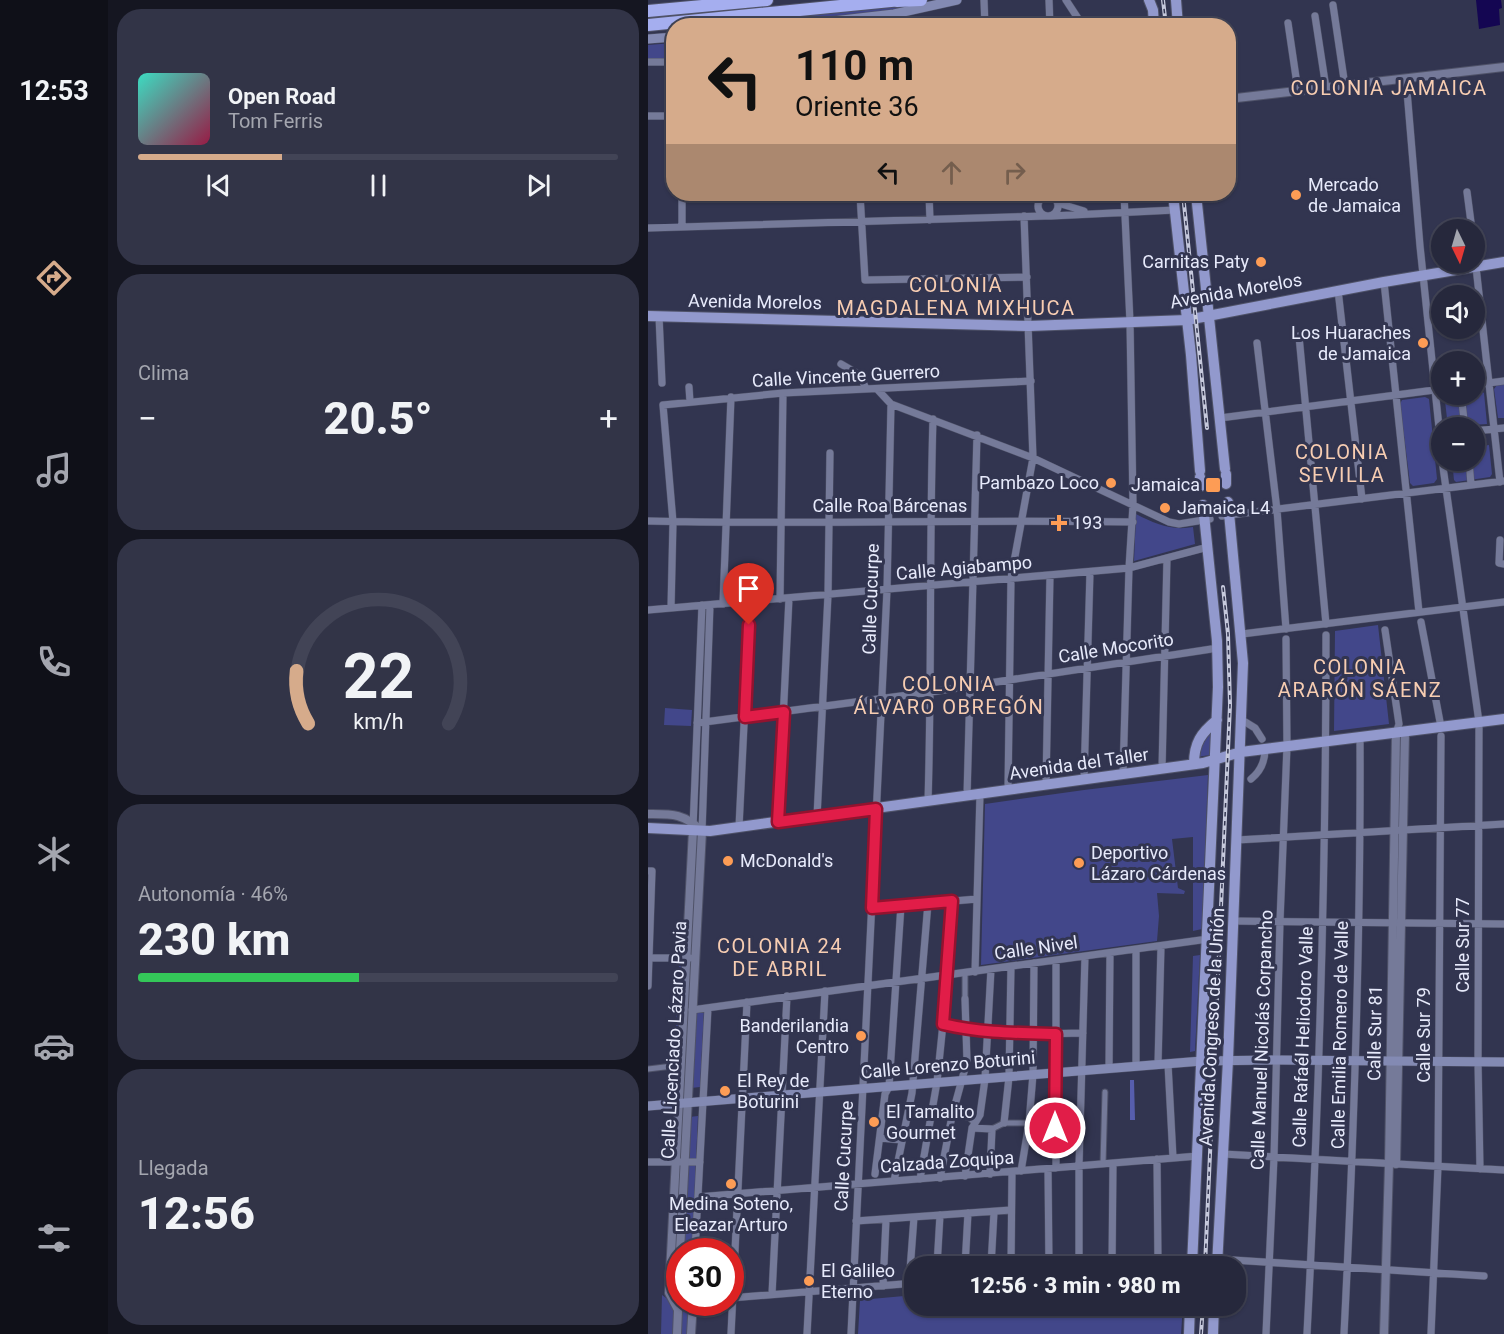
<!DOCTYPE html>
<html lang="es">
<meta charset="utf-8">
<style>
:root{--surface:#26283c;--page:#323447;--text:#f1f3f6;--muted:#a4a6af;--line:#424456;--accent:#d6ab8b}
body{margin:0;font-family:Roboto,sans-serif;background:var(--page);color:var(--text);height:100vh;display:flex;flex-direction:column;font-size:22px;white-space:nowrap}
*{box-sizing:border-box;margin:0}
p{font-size:20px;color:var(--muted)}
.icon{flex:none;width:33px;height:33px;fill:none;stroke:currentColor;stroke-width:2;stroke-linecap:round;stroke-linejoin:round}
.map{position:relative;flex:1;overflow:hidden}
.sheet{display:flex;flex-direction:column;gap:9px;padding:9px;background:#151621;width:540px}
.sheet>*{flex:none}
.hud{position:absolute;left:18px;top:18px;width:570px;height:183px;border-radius:24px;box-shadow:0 2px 4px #0004,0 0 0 2px var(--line);background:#d6ab8b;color:#111;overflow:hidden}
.needle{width:39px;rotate:175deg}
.buttons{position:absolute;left:783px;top:219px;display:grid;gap:12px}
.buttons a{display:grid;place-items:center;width:54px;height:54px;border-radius:50%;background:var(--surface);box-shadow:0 2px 4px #0004,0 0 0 2px var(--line);font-size:30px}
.speed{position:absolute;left:18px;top:1238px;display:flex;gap:12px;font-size:30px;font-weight:700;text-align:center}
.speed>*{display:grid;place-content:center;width:78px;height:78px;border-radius:50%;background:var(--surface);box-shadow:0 2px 4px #0004,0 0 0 2px var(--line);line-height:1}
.speed .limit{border:9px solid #d22;background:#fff;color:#111}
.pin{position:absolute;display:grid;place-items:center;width:51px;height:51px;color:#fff;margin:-62px -26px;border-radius:50% 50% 50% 0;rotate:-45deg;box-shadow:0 0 6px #0007}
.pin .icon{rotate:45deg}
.me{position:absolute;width:66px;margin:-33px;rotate:0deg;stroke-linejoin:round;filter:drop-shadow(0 0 4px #0008)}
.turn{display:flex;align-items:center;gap:21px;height:126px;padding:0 30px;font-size:27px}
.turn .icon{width:78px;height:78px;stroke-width:2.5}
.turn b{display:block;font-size:42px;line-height:51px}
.lanes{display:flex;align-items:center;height:57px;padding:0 30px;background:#0003;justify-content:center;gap:30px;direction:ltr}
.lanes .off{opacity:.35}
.big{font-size:45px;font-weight:800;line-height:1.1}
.sheet .tile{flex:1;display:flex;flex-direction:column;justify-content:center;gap:9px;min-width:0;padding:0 21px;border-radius:24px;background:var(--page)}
.sheet .dial{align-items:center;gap:0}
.dial svg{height:156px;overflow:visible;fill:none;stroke:var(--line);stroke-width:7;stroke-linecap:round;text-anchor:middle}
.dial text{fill:var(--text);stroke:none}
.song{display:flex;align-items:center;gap:18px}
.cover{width:72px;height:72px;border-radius:9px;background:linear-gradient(135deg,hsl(170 70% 55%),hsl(340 70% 35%))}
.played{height:6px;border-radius:3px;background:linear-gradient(90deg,var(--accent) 30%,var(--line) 30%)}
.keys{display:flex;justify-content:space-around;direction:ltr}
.heat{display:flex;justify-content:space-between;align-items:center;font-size:33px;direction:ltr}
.charge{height:9px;border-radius:4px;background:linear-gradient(90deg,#34c759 46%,var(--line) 0)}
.trip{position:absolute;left:256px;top:1256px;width:342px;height:60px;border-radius:24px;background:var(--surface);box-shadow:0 2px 4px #0004,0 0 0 2px var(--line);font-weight:800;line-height:60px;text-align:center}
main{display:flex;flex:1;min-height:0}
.dock{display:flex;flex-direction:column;width:108px;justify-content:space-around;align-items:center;background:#0f1018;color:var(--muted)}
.dock .icon{width:42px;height:42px}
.dock .active{color:var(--accent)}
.dock b{font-size:27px;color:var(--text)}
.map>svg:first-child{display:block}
.green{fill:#42478a}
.forest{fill:#575ead}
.water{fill:#140652}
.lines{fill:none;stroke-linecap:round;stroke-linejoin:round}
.pedestrian-casing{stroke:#4f5268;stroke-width:7}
.minor-casing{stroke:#4f5268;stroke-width:8}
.tertiary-casing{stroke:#4f5268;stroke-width:10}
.secondary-casing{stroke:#4f5268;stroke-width:10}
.primary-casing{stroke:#4f5268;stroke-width:12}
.motorway-casing{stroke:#4f5268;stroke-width:14}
.pedestrian{stroke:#757a99;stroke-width:5}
.minor{stroke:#757a99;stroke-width:7}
.tertiary{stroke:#757a99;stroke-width:8}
.secondary{stroke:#838ab3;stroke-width:9}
.primary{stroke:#9299cd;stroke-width:10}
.motorway{stroke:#a5aeef;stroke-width:12}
.rail-casing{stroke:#c6c9dc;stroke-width:4}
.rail{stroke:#323550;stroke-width:1.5;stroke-dasharray:4.5;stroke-linecap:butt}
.route-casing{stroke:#92132f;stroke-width:15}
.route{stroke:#e11d48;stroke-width:10}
.poi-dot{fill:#fd9c55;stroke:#323550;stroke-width:2}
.labels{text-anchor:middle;stroke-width:6;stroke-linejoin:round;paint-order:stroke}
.poi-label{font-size:18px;fill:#e7eafb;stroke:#323550;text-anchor:start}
.street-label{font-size:18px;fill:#e7eafb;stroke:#323550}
.neighbourhood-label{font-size:20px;letter-spacing:1.5px;fill:#f7cdb2;stroke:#323550}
</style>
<main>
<nav class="dock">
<b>12:53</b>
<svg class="icon active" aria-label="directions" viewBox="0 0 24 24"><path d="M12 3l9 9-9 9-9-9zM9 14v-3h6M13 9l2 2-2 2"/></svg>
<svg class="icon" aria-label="music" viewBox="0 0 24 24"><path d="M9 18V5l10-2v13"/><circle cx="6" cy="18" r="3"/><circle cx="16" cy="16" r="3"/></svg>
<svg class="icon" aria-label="phone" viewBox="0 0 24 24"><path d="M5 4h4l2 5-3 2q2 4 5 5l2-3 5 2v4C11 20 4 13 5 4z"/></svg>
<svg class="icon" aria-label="climate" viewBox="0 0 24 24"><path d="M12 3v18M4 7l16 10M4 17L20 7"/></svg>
<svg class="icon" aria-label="car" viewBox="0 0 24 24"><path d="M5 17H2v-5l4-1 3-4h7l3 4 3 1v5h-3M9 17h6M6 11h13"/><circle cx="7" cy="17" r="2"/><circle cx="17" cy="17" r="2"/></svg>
<svg class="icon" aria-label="filters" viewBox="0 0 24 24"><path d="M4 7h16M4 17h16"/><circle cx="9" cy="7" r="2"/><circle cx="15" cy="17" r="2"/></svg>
</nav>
<section class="sheet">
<div class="tile">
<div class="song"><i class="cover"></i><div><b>Open Road</b><p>Tom Ferris</p></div></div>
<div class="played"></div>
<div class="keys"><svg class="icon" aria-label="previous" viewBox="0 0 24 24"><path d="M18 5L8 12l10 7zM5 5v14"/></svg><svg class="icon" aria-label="pause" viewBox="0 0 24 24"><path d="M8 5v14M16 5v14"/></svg><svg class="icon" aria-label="next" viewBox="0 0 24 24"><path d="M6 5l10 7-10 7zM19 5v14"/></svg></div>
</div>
<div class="tile"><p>Clima</p>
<div class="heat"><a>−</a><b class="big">20.5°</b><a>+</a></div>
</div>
<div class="tile dial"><svg viewBox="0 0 100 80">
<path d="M14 69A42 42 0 1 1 86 69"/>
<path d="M14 69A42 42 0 0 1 8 42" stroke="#d6ab8b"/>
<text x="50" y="56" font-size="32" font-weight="700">22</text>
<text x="50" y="72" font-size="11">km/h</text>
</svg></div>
<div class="tile"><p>Autonomía · 46%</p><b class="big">230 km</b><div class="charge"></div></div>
<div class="tile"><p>Llegada</p><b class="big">12:56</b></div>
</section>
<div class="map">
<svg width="856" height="1334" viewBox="0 0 856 1334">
<rect width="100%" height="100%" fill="#323550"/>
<path class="green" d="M240,6H278L159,20L119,18Z
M25,43V60L0,59V45Z
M856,384V418H850L846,389L849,385Z
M832,390L836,393L839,424L823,425V427H800L797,401L800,395L826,394L827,391Z
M777,397L781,399L789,479L786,483L765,486L762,483L752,404L754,400Z
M841,445L844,474L842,477L808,482L806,480L804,461L826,460L827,447Z
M488,514C507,524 524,531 545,527L547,544L486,561Z
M730,625L741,724L686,731L687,631Z
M17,708L44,710L43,726L16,725Z
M563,734L562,755L549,757L559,736Z
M560,775L554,929L545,931V837L524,839L530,888L537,891L536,894L509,893L511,916L509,941L333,965L337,804L436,790Z
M552,955L547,1051L542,1052L545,956Z
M31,964H37L30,1064H26Z
M56,1011L52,1087L43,1088L47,1012Z
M50,1116L44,1251H34L41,1117Z
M14,1295L32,1308L33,1302H42L41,1334H13Z
M267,1295V1305H535L533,1334H210L212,1300Z"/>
<path class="forest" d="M482,1080H486L487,1120H482Z"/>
<path class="water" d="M828,0H853L854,8L851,9L852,25L831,29Z"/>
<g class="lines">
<g class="pedestrian-casing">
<path id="pedestrian" d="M317,999V973
M0,1069L33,1065
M304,1116L321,1117L326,1123
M344,1129L356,1123H381
M455,1164L457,1092"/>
</g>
<g class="minor-casing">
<path id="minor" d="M336,0L337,26
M401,0L402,26
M418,0L435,26
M685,5L697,86
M667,16L678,88
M640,23L650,91
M0,62H26
M758,79L772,246L794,456
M0,116H26
M819,192L824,230
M34,194V227
M212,194L217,280L379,277
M281,194L282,220
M390 206a10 10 0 1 1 20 0a10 10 0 1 1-20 0Z
M410,203L436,211
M403,216L527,210
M0,228L397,216
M826,249L852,482
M736,282L771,612
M690,290L714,499
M11,316L14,383
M651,336L678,624
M609,343L629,510L638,629
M193,364L212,375L218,389
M826,385L856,381
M41,387L42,402
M229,389L243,404L385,458L521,522L531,524L562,519
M813,394L817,428
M572,418L794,389
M826,431L856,428
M794,460L831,722L830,1062L832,1169
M821,460L823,485
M574,516L856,481
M0,521C162,525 323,519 485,522
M852,540L851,563L856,564
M132,599L135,393
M75,604L83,397
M23,608L25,522L15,405L135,393L383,381
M0,610L481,568L560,547
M773,622L793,727
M737,630L751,724L748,733
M594,634L856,602
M594,720L607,728L614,739
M49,723L283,692L570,648
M514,769L519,558
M475,774L481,568L485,505L482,322L476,194
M603,779C613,771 617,762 617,749
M436,780L442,572
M398,785L402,575
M360,790L363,578L385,458L376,216
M319,796L329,435
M280,801C284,674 281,547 285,419
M169,817L180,595L182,453
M130,822L141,598
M91,827L102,602
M45,828L54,605
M54,831L62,605
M589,840L856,824
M0,871H4L0,986
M224,908L329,899
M585,921L856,924
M488,949V1066
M0,958H42
M408,960V1168
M327,972L332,794
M44,1010L560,939
M295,1024C341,1035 388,1034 435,1033
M510,1064L513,946
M520,1064L525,1158
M461,1068L462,953
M356,1123L361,1077L363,966
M324,1128L344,1129L342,1174
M380,1128H407
M232,1138L254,1140
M575,1154L856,1170
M509,1159L510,1263
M0,1162H52
M400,1169L401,1266
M373,1171L381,1123L385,1074L386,963
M227,1174L237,1094L241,1087L253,905
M317,1176L324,1128L332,1115L337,1079L343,969
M292,1178L304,1116L319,1061L317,999
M272,1179L289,1082L300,975L304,901
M246,1181L264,1093L280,903
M50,1197L550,1156
M208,1221L363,1210
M47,1251L60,1008
M569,1259L836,1276
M289,1266L292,1215
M317,1266L320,1213
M343,1266L346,1212
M363,1266L364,1172
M431,1266V1166L437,956
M464,1266L465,1163
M471,1266L545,1260
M261,1284L266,1217
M235,1286L238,1220
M124,1294L139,996
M82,1298L267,1283
M83,1334L99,1002
M159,1334L177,991
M203,1334L239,590L243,404
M618,1334L626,1157L632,921L639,746L638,639
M659,1334C671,1102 678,868 678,635
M696,1334C706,1135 713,936 712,737
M783,1334L790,1166L793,736"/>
</g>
<g class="tertiary-casing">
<path id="tertiary" d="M580,99L856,67
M0,814C24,814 35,813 54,831L32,1251
M748,1164L757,732
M32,1268V1291
M29,1334L30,1310L21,1293L45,830
M43,1334L45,1302
M736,1334L741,1164L748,733"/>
</g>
<g class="secondary-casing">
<path id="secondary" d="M150,25L246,14L309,0
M0,39L26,37
M0,1106L554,1061L629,1060L856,1062"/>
</g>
<g class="primary-casing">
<path id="primary" d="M501,0L505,10L506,26
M528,0L530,26
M525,194L543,355L552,471
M548,194L577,469
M0,316L381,326L539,320L736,282L856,262
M578,474V484
M552,477L553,486
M546,764C546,743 553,733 569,720
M0,828L62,831L555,763L593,752L856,719
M544,1266L570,687L569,641L555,505
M569,1266L580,1060L595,663L580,502
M541,1334L542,1305
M565,1334L566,1305"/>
</g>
<g class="motorway-casing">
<path id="motorway" d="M249,1L273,0
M0,11L119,0
M99,22L155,25
M0,25L253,0"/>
</g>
<use href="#pedestrian" class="pedestrian"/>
<use href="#minor" class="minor"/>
<use href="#tertiary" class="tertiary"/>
<use href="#secondary" class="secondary"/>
<use href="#primary" class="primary"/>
<use href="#motorway" class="motorway"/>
<g class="rail-casing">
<path id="rail" d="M515,0L518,26
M535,194L559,428
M557,1266L582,705L580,634L575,587
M553,1334L555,1305"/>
</g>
<use href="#rail" class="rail"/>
</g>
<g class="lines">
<g class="route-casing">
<path id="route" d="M101,625L97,717L136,712L130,822L228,809L224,908L304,901L295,1024C332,1033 369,1033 408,1034L407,1128"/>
</g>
<use href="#route" class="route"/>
</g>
<g class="poi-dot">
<circle cx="648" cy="195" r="6"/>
<circle cx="613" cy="262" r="6"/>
<circle cx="775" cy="343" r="6"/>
<circle cx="463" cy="483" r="6"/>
<rect x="557" y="477" width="16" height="16" rx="3"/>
<circle cx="517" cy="508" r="6"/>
<path d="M408 514h6v6h6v6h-6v6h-6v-6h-6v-6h6z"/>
<circle cx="80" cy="861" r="6"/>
<circle cx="431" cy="863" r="6"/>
<circle cx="213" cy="1036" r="6"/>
<circle cx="77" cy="1091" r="6"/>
<circle cx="226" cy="1122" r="6"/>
<circle cx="83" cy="1184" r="6"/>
<circle cx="161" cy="1281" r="6"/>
</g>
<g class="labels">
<g class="poi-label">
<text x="660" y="191">Mercado<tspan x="660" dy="21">de Jamaica</tspan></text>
<text x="601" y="268" text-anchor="end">Carnitas Paty</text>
<text x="763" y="339" text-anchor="end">Los Huaraches<tspan x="763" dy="21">de Jamaica</tspan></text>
<text x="451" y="489" text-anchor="end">Pambazo Loco</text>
<text x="552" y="491" text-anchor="end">Jamaica</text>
<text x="529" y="514">Jamaica L4</text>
<text x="424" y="529">193</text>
<text x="443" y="859">Deportivo<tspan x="443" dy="21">Lázaro Cárdenas</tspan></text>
<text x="92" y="867">McDonald's</text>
<text x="201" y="1032" text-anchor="end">Banderilandia<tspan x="201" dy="21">Centro</tspan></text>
<text x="89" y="1087">El Rey de<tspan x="89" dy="21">Boturini</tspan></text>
<text x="238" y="1118">El Tamalito<tspan x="238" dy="21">Gourmet</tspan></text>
<text x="83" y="1210" text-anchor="middle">Medina Soteno,<tspan x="83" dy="21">Eleazar Arturo</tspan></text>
<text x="173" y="1277">El Galileo<tspan x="173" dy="21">Eterno</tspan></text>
</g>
<g class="street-label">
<text transform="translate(588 291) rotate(-10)" y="6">Avenida Morelos</text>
<text transform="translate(107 302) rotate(1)" y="6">Avenida Morelos</text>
<text transform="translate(198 376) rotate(-3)" y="6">Calle Vincente Guerrero</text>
<text x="242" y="512">Calle Roa Bárcenas</text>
<text transform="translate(316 568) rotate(-5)" y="6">Calle Agiabampo</text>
<text transform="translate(223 599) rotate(-88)" y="6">Calle Cucurpe</text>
<text transform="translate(468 648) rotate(-9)" y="6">Calle Mocorito</text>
<text transform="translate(431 764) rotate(-8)" y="6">Avenida del Taller</text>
<text transform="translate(815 945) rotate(-90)" y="6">Calle Sur 77</text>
<text transform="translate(388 948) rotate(-8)" y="6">Calle Nivel</text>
<text transform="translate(564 1027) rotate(-87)" y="6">Avenida Congreso de la Unión</text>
<text transform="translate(727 1033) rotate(-89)" y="6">Calle Sur 81</text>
<text transform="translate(692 1035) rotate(-89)" y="6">Calle Emilia Romero de Valle</text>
<text transform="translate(776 1035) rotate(-90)" y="6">Calle Sur 79</text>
<text transform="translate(655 1037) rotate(-88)" y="6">Calle Rafaél Heliodoro Valle</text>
<text transform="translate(26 1040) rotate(-87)" y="6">Calle Licenciado Lázaro Pavia</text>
<text transform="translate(614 1040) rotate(-88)" y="6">Calle Manuel Nicolás Corpancho</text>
<text transform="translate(300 1065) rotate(-5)" y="6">Calle Lorenzo Boturini</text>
<text transform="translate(196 1156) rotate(-87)" y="6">Calle Cucurpe</text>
<text transform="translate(299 1162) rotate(-4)" y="6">Calzada Zoquipa</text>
</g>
<g class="neighbourhood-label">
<text x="741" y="95">COLONIA JAMAICA</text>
<text x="308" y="292">COLONIA<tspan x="308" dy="23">MAGDALENA MIXHUCA</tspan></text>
<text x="694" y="459">COLONIA<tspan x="694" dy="23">SEVILLA</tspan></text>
<text x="712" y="674">COLONIA<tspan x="712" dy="23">ARARÓN SÁENZ</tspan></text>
<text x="301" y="691">COLONIA<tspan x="301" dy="23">ÁLVARO OBREGÓN</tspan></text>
<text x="132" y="953">COLONIA 24<tspan x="132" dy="23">DE ABRIL</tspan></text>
</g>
</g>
</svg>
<div class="buttons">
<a><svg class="needle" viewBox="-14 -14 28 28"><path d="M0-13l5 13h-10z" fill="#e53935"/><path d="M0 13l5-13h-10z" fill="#a4a6af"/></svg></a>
<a><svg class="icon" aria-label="sound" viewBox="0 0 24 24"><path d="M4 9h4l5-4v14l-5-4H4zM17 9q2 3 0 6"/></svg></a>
<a>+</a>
<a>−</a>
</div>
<div class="speed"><div class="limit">30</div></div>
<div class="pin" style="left:101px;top:625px;background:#d93025"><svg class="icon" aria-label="arrive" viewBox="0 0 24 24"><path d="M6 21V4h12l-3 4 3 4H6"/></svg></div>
<svg class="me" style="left:407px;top:1128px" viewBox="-20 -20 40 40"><circle r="17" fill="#e11d48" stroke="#fff" stroke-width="3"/><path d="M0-11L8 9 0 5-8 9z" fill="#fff"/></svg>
<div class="trip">12:56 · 3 min · 980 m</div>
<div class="hud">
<div class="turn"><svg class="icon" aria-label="left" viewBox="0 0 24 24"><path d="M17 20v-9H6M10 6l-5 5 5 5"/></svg><div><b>110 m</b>Oriente 36</div></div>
<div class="lanes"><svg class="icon" aria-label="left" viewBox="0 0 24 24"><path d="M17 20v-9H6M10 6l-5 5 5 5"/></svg><svg class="icon off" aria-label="ahead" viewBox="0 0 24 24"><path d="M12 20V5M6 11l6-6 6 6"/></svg><svg class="icon off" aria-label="right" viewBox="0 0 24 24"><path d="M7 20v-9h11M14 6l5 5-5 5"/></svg></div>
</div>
</div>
</main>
